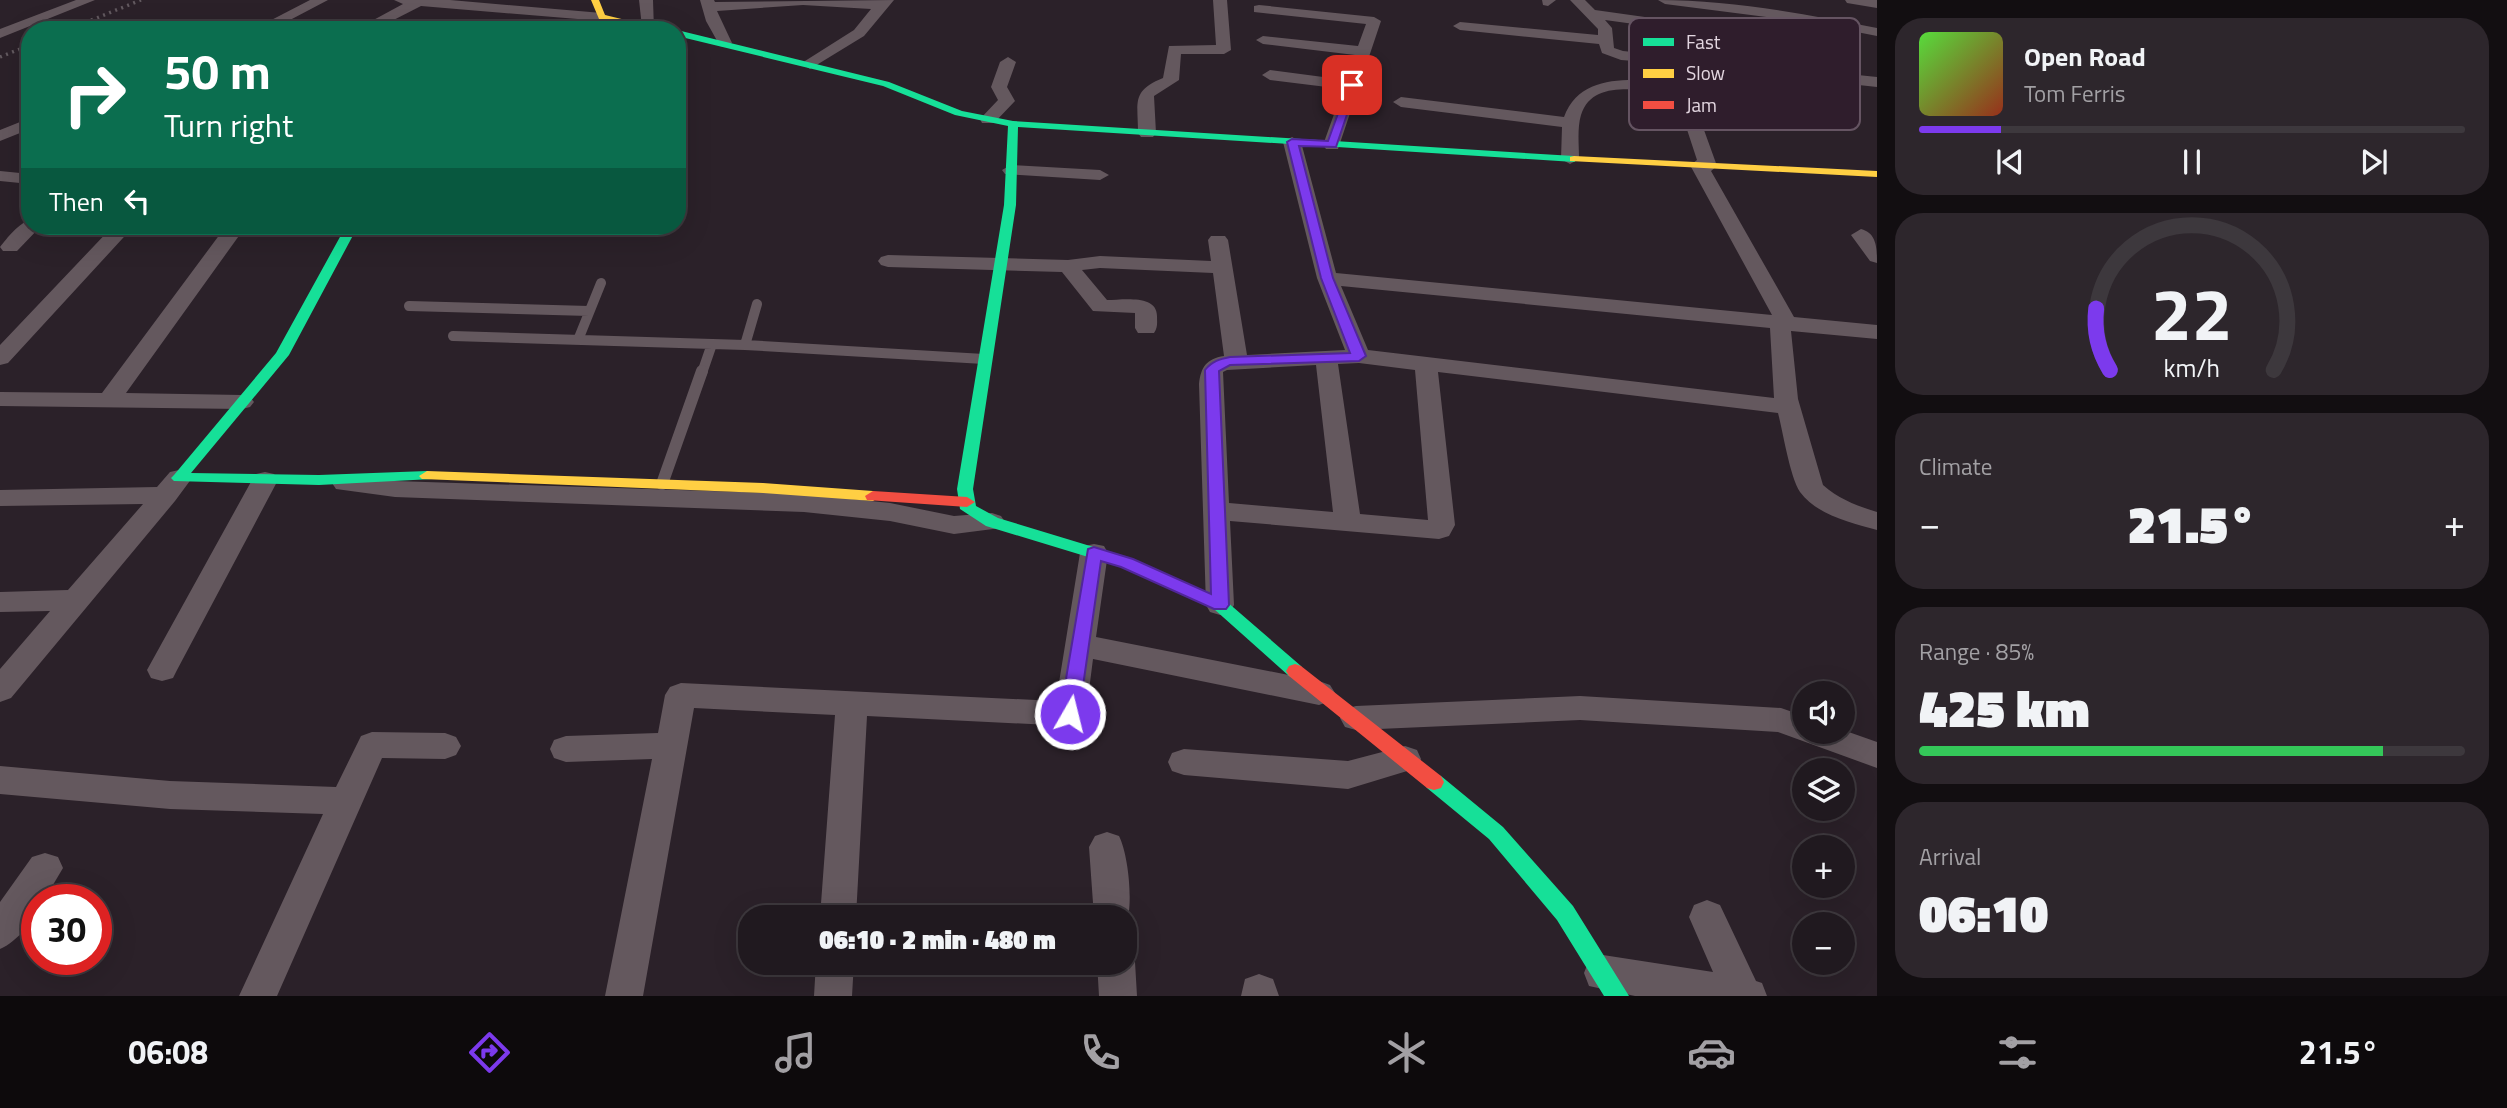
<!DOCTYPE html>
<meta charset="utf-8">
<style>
:root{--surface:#20191f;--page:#2d262c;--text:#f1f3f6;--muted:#a2a0a4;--line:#3d383d;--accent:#7c3aed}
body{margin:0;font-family:"Titillium Web",sans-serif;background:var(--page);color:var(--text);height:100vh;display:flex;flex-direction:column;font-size:26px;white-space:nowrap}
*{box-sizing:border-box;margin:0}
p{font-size:23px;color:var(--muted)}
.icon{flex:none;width:38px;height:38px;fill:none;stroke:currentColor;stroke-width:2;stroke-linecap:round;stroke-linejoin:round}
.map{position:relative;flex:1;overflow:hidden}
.drawer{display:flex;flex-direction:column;gap:18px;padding:18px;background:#120e11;width:630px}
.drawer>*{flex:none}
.banner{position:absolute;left:21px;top:21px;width:665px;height:214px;border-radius:28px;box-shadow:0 7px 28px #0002,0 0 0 2px var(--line);background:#0b6e4f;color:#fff;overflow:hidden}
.controls{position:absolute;left:1792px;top:681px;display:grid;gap:14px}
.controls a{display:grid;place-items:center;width:63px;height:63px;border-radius:50%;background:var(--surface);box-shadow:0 7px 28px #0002,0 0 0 2px var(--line);font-size:35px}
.speed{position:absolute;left:21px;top:884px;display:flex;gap:14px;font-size:35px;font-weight:700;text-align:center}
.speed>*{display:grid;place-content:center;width:91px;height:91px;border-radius:50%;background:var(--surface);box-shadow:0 7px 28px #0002,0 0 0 2px var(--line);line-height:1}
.speed .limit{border:10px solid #d22;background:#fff;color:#111}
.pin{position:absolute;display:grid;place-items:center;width:60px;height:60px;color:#fff;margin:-30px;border-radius:14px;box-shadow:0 4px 10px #0006}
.me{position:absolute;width:77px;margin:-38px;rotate:8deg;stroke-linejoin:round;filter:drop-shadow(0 0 5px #0008)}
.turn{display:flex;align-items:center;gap:24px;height:147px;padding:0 28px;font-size:32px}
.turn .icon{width:91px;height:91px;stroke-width:2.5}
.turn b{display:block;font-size:49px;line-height:60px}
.then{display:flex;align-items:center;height:66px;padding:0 28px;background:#0003;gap:14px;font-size:26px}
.big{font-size:52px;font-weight:800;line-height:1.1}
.drawer .card{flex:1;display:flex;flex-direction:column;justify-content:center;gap:10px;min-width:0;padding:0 24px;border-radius:28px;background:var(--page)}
.drawer .dial{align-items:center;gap:0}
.dial svg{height:182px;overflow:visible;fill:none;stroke:var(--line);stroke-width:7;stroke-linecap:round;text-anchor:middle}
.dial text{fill:var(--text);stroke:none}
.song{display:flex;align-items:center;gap:21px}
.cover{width:84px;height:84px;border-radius:10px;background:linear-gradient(135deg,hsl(110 70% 55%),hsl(10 70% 35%))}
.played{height:7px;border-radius:4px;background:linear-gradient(90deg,var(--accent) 15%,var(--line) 15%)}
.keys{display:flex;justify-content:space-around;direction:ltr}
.heat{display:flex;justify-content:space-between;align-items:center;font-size:38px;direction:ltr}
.charge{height:10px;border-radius:5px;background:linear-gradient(90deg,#34c759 85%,var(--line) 0)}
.trip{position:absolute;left:738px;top:905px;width:399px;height:70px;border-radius:28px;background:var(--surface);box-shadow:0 7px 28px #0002,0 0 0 2px var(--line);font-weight:800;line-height:70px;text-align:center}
.menu{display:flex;height:112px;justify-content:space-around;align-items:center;background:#0d0a0c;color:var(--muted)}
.menu .icon{width:49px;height:49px}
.menu .on{color:var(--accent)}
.menu b{font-size:32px;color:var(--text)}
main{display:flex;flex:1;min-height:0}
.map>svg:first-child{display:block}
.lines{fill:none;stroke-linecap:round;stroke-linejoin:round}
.lane-far1{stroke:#64585e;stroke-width:10}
.lane{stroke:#64585e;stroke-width:12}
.street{fill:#64585e;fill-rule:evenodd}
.fast{fill:#16e098;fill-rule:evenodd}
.slow{fill:#ffcf43;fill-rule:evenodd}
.jam{fill:#f24e42;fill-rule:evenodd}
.rail{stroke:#635a60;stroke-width:3.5;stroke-dasharray:2 4.5;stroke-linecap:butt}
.route{fill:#7c3aed;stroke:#51269a;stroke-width:2}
.key{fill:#2f1d2c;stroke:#655462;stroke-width:2}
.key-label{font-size:19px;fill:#e3d6e0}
</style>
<main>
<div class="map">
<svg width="1877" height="996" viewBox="0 0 1877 996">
<rect width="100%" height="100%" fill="#2b2129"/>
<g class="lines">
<path class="lane-far1" d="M409,306L589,311
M453,336L745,345L984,359
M578,340L601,283
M745,345L757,304
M702,373L712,344"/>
<path class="lane" d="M662,484L702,371"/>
<path class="street" d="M76,0H95L0,38V29Z
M310,0H328L271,30H252Z
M394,0H450L602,13L609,17L602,21L421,6L374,30H355L403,4Z
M639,0H653L654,30H644L642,27Z
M700,0H714L715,2L894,0L864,36L810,69L802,64L805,61L854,30L871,9L803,5L717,11L732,43L725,47L720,46L706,21Z
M1213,0H1227L1231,50L1224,54H1181L1179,80L1154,96L1156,133L1153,137H1141L1138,133C1138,102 1131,91 1163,78L1169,46L1216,45Z
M1542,0H1556L1548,6L1543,5Z
M1570,0H1585L1595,10L1802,39L1809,43L1802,47L1605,20L1612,28L1614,48L1623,51L1877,77V87L1665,64L1675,80L1682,83L1731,89L1739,94V112L1731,117L1723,112V98L1691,94L1717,166L1711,171L1794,317L1877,325V339L1791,331L1798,399L1823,485C1839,499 1857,506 1877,512V530C1851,523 1817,515 1800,492C1790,477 1783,432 1778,413L1438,372L1455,525L1449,536L1439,539L1230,521L1234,605L1230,612L1220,615L1210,612L1206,605L1199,384C1201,367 1206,359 1224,356L1213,273L1100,268L1082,270L1107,300C1122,300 1157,294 1157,316C1157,323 1158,327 1154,333H1138L1135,328V313L1093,311L1062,272L888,267L881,265L878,261L881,257L888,255L1068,260L1100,256L1211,261L1208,240L1211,236H1225L1228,240L1247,355L1345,350L1317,278L1283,142L1292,137L1301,142L1336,273L1772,315L1690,165L1697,160L1675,93L1670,90C1641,93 1593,77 1581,115C1577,128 1579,145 1579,159L1570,164L1561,159L1562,127L1401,107L1393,102L1401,97L1564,117C1579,76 1623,79 1660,81L1648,62L1621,60L1602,53L1599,44L1460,30L1453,26L1460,22L1598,35V29ZM1341,286L1770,328L1774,398L1368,350ZM1359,363L1415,370L1428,520L1360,514L1338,364ZM1316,365L1333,512L1229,503L1223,372L1227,370Z
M1658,0C1732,0 1805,14 1877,28V36L1806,22L1665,4Z
M1845,0H1877V8L1847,3Z
M1259,5L1374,17L1381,21L1338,149H1326L1323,145L1343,89L1270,80L1262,75L1270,70L1346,80L1355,55L1263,44L1256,40L1263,36L1358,46L1366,24L1254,12V6Z
M1008,57L1016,62L1007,87L1015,101L994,123H982L980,119L998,100L991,87L1000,62Z
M30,118V129L0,141V130Z
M1011,165L1100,170L1109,175L1100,180L1005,174L1002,170Z
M0,171L30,174V184L0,181Z
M30,220V226H41L17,251H3L0,247C7,238 19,223 30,220Z
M113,226H134L8,363L0,365V345Z
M226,226H246L126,393L242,395L250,397L254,402L250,407L242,409L0,406V392L102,393Z
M1861,229C1877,233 1877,249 1877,263L1870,261L1851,235Z
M179,470L188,472L192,478L175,501L11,698L0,702V669L50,611L0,612V592L68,590L143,504L0,506V490L157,487L170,472Z
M265,472L274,474L278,480L177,670L173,678L162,681L151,678L147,670L252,480L256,474Z
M345,475L395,481L804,494L890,503L954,516L992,513L1001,516L1005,522L1001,528L954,534L890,521L804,512L395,497L336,489L332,483L336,477Z
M1094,544L1104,546L1108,553L1096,637L1319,681L1330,685L1335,693L1330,701L1319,705L1093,659L1086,714L1081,723L1070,726L867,716L856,917H820L835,715L694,708L643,996H605L652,759L566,762L554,758L550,749L554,740L566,736L658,733L665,695L670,687L681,683L1056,701L1080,553L1084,546Z
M1580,696L1781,708L1804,716V732L1843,730L1877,742V768L1778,732L1580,720L1356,730L1345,727L1340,718L1345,709L1356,706Z
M372,732L445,733L456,737L461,746L456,755L445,759L382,758L277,996H239L323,814L170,809L0,794V766L170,781L336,787L361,736Z
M1405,746L1417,750L1421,759L1417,768L1348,789L1184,775L1172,771L1168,762L1172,753L1184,749L1348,761Z
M1107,832L1119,836C1129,856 1134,909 1125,928V917H1094L1089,847L1095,836Z
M45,853L58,857L63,868L44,900H37C37,919 17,942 0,949V902L32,857Z
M1707,900L1720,905L1756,981L1762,983L1767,996H1635L1589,986L1584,973L1589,960L1603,955L1713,972L1689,917L1694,905Z
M1125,948L1129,950L1135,962L1137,996H1099L1097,962H1125Z
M816,962H854L852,996H814Z
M1259,974L1273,979L1279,996H1241L1245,979Z"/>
<path class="fast" d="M677,30L889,82L962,111L1013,121L1574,156L1579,159L1574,162L1018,127L1016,205L973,489L976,506L998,518L1133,559L1226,601L1301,666L1304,671L1301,676L1295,678L1289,676L1214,609L1121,567L986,526L960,509L957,489L1004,205L1008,126L955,115L883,86L677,36Z
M346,226H358L289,355L191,473L319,475L427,471L435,476L432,479L319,485L174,481L171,478L174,475L276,353Z
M1434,774L1441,776L1503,827L1573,906L1629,996H1604L1557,920L1489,839L1427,788L1424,782L1427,776Z"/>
<path class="slow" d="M591,0H599L605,15L667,30H650L599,19Z
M1574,156L1877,171V177L1570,161V157Z
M427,471L763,483L873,491L881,496L873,501L763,493L422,479L419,476Z"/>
<path class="jam" d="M873,491L967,497L975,502L967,507L867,500L865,496Z
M1295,664L1301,666L1441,776L1444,782L1441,788L1434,790L1427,788L1289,676L1286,671L1289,666Z"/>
<path class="rail" d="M67,30L141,0
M0,57L30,45"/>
</g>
<path class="route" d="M1349,83L1357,85L1336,147L1299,146L1333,278L1366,356L1359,361L1230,365L1219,371L1229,605L1226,609H1214L1121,567L1101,561L1079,714L1076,719L1070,722L1063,719L1060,714L1088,549L1094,547L1133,559L1211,594L1205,370C1212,361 1220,359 1230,357L1350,353L1321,278L1287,142L1292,139L1328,141Z"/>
<rect x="1629" y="18" width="231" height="112" rx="10" class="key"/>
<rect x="1643" y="38" width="31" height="8" fill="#16e098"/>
<rect x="1643" y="69" width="31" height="9" fill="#ffcf43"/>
<rect x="1643" y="101" width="31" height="8" fill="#f24e42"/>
<g class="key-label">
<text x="1686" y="49">Fast</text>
<text x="1686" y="80">Slow</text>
<text x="1686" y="112">Jam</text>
</g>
</svg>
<div class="controls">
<a><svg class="icon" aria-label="sound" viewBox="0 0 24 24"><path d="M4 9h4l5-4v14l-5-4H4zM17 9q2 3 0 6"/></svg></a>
<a><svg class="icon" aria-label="layers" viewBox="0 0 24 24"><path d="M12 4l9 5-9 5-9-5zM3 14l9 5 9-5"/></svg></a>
<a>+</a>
<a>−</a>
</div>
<div class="speed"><div class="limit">30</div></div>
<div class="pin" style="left:1352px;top:85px;background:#d93025"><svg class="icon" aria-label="arrive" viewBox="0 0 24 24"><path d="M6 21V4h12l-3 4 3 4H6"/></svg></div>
<svg class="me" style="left:1070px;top:714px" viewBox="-20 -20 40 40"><circle r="17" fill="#7c3aed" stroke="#fff" stroke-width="3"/><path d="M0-11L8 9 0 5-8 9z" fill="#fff"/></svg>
<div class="trip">06:10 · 2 min · 480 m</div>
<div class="banner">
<div class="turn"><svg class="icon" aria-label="right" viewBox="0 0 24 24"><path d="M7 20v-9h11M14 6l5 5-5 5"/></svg><div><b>50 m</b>Turn right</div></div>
<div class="then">Then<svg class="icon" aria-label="left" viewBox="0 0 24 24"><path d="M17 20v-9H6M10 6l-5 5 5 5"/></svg></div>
</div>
</div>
<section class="drawer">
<div class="card">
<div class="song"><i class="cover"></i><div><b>Open Road</b><p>Tom Ferris</p></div></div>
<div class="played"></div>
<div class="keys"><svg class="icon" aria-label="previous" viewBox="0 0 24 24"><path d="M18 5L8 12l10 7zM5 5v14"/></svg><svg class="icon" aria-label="pause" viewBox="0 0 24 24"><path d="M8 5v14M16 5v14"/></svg><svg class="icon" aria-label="next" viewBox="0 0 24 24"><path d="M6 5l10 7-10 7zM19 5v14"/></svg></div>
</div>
<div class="card dial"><svg viewBox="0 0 100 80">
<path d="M14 69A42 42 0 1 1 86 69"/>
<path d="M14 69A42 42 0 0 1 8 42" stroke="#7c3aed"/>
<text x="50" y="56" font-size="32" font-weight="700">22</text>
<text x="50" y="72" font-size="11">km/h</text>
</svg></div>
<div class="card"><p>Climate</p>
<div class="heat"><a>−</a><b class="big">21.5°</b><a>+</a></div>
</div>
<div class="card"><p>Range · 85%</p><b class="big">425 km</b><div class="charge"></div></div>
<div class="card"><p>Arrival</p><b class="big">06:10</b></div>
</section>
</main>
<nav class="menu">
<b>06:08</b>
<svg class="icon on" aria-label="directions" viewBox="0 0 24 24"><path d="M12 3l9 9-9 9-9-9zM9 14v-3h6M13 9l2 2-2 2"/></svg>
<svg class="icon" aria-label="music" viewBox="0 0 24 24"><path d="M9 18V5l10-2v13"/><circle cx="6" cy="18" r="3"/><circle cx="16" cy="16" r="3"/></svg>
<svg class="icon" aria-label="phone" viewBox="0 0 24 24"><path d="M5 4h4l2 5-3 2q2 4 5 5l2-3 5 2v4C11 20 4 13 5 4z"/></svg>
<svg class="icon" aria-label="climate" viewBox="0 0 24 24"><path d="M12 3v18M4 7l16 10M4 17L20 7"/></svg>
<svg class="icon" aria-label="car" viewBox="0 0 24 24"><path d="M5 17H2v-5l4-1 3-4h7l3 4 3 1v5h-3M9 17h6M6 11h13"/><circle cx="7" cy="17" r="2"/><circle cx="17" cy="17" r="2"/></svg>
<svg class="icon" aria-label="filters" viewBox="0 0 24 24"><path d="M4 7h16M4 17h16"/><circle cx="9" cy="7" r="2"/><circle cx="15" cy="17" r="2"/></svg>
<b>21.5°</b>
</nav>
